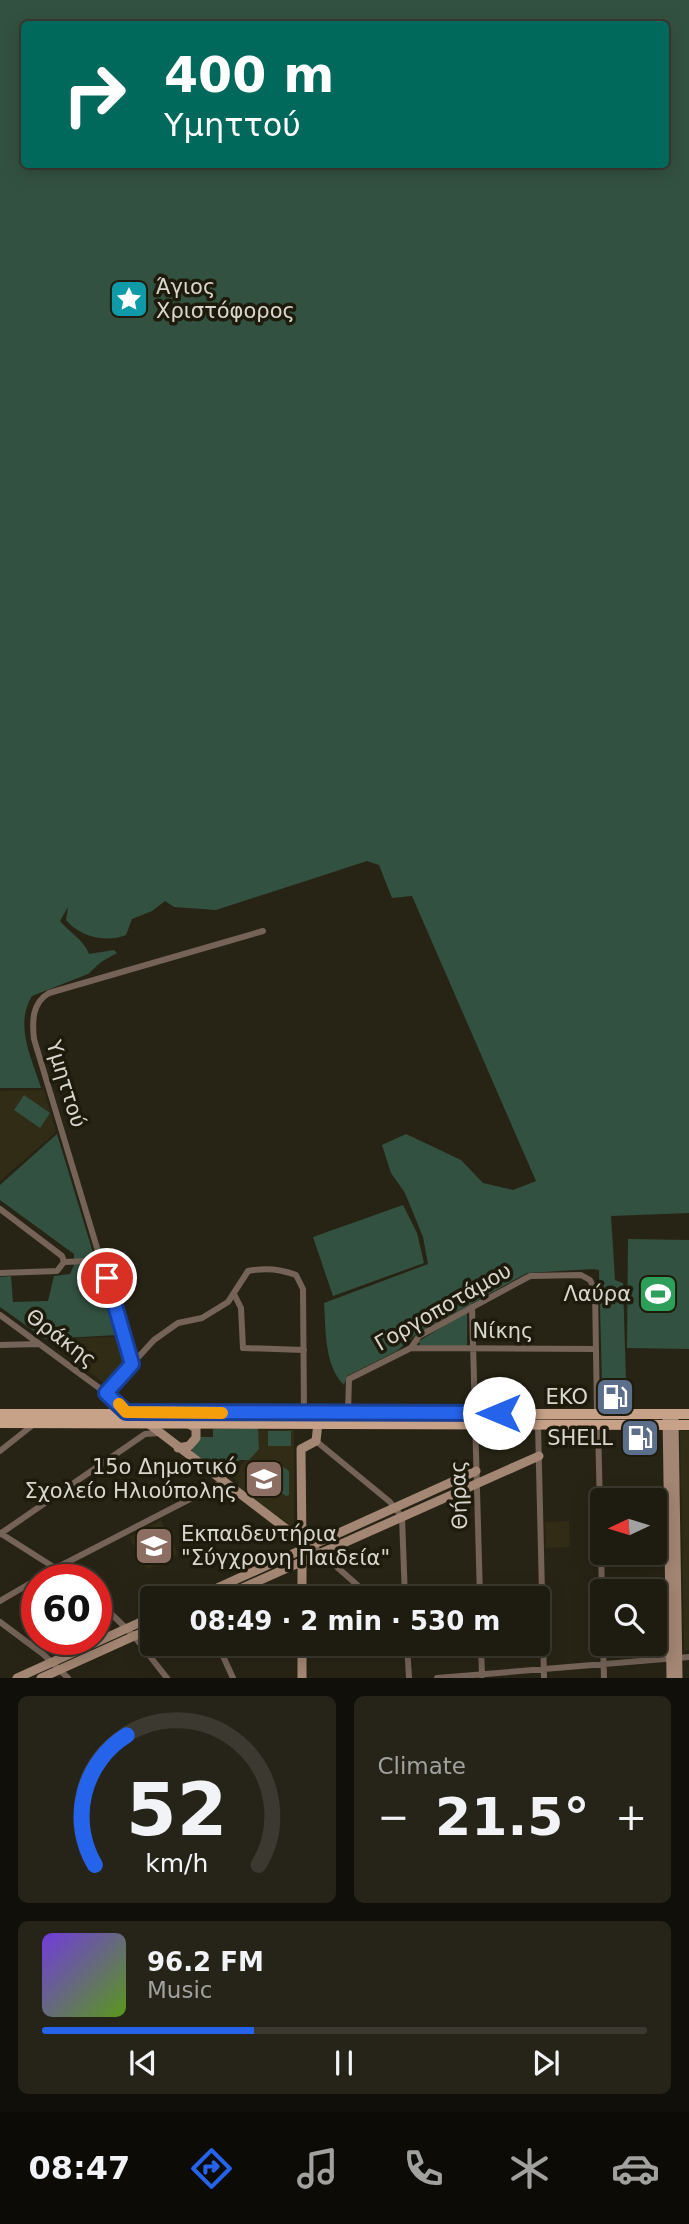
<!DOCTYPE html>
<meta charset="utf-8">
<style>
:root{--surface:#1e1b10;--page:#262419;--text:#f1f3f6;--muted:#a1a19f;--line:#3c3930;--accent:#2563eb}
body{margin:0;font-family:"DejaVu Sans",sans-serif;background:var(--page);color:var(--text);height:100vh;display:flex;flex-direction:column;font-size:26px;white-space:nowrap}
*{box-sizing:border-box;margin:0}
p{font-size:23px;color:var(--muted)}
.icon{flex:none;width:38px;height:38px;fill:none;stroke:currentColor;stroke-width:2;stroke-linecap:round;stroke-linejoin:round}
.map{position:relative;height:1678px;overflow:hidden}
.side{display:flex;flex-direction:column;gap:18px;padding:18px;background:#100f09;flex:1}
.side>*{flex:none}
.banner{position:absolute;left:21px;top:21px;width:648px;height:147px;border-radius:7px;box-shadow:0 4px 18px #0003,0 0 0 2px var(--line);background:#00695c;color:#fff;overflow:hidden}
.needle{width:46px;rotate:266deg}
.fabs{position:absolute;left:590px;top:1488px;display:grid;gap:14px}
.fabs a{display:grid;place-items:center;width:77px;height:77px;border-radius:7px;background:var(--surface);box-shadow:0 4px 18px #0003,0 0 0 2px var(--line);font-size:35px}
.speed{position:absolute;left:21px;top:1564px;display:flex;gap:14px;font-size:35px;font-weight:700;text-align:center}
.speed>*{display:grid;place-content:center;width:91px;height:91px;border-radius:50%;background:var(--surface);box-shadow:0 4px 18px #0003,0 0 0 2px var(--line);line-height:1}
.speed .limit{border:10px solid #d22;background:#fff;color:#111}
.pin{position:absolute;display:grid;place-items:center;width:60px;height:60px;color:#fff;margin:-30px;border:4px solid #fff;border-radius:50%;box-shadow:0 2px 7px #0007}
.me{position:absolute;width:77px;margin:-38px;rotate:270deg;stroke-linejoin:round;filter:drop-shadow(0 0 5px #0008)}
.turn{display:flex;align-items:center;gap:24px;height:147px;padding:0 28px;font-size:32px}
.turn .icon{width:91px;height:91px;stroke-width:2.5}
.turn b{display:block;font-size:49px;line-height:60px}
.big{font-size:52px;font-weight:600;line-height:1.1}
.side .tile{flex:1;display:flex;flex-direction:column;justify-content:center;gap:10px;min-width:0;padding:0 24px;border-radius:10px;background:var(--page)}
.side .dial{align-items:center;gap:0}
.dial svg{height:182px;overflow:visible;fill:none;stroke:var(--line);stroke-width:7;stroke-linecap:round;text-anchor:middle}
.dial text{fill:var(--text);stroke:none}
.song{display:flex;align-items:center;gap:21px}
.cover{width:84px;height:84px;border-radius:10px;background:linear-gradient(135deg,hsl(260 70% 55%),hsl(90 70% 35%))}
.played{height:7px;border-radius:4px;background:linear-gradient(90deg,var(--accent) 35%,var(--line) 35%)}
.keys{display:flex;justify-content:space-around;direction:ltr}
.heat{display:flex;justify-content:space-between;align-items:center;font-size:38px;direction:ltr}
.side .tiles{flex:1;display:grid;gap:18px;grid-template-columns:1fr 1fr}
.tile:last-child{grid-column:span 2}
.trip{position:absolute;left:140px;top:1586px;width:410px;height:70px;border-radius:7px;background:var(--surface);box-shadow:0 4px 18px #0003,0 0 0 2px var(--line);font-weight:600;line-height:70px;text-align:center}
.dock{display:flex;height:112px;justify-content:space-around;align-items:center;background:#0c0b06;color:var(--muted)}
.dock .icon{width:49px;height:49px}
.dock .current{color:var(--accent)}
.dock b{font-size:32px;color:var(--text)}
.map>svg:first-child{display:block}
.built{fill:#312c16}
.green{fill:#335140;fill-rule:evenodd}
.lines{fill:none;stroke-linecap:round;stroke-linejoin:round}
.street{stroke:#756357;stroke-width:6}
.secondary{stroke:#a38673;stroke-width:9}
.primary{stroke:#c7a188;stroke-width:10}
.route-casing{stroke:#184099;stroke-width:18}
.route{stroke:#2563eb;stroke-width:12}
.slow{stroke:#f59e0b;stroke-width:12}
.labels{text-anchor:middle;stroke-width:7;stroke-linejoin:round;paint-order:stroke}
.poi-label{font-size:21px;fill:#d8d6cd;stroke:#1e1b0c;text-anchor:end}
.street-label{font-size:21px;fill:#d8d6cd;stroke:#1e1b0c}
</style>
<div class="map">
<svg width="689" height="1678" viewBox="0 0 689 1678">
<rect width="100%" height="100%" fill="#282415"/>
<path class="built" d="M44,1090L56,1132L0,1181V1091Z
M118,1337L126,1361L104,1383L46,1339Z
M258,1430H294V1524L290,1527L281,1517H277L237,1486L239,1482L229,1475L259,1449Z
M680,1431H689V1650H684Z
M161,1520L178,1554L147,1569L129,1537Z
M569,1521L570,1547L546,1548L545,1522Z"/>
<path class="green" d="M0,0H689V1213L611,1216L615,1280L623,1283L626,1381H602L599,1270L593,1269L527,1273L415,1335L397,1351L347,1376L344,1385C324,1366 326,1329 324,1303L428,1264L423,1237L405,1193L391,1173L382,1145L406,1134L461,1160L483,1183L513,1190L536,1181L412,896L392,898L379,865L367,861L216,910L174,907L165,901L152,911L132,919L126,935C106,943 80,937 66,920L68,907L60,921C70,933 84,940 89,954L114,950L117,953L101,962L88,974L32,996C14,1025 32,1059 41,1088H0ZM24,24H665V164H24Z
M24,1095L50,1113L40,1128L14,1110Z
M57,1134L118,1335L45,1339L0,1307V1277L11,1276L13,1302L48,1301L54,1276L70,1274L74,1265V1254L0,1200V1185Z
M403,1205L417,1233L424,1263L333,1296L313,1237Z
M628,1239L689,1240V1349L627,1348Z
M467,1312V1346H420L419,1341Z
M258,1428L259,1449L249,1460H240L219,1473L191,1452L200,1437H213V1429Z
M268,1431H291V1446H268Z
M276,1462L289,1471V1495L286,1496L263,1479Z"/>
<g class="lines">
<path class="street" d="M0,1209L62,1256L64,1262
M64,1262L87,1261L100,1256
M0,1273L57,1271L64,1262
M234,1294L241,1308L243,1348L304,1350
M472,1307L480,1598
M0,1315L106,1393L126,1412
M0,1345L39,1344
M411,1348L595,1349
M132,1364L154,1340L178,1323L202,1318L228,1302L248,1271C263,1268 281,1269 296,1275L303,1289L304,1413
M106,1393L132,1364L34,1039C32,1021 32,1003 49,993L263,931
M348,1413L349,1379L411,1348L419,1336L530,1276L581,1275L590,1280L595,1290L597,1414
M538,1425L544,1678
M598,1425L602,1593
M316,1441L390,1502L402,1517L405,1598
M0,1451L34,1424
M0,1533L74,1580
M0,1534L145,1434L159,1433
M312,1545L372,1598
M96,1599L134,1636L167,1678
M0,1601L58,1567L225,1481
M0,1622L43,1654L68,1678
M217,1643L233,1678
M407,1643L409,1678
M481,1643L482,1676
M603,1643L604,1678
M437,1678L689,1657"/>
<path class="secondary" d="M667,1414L671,1678
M674,1419L678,1678
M145,1421L302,1541
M178,1448L189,1446L196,1438V1428L187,1423
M302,1546L301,1449L316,1441L318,1423
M302,1560V1598
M195,1598L476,1471
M220,1598L539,1456
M302,1643V1678
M17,1678L152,1617
M41,1678L152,1628"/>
<path class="primary" d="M0,1414H689
M0,1423L689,1425"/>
</g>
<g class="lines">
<g class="route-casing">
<path id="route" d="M107,1278L132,1364L106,1393L126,1412L499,1413"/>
</g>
<use href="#route" class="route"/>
<path class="slow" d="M119,1404L126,1412L222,1413"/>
</g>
<defs>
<g id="sight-square" transform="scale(2.0125)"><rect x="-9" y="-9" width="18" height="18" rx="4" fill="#0f9aa8" stroke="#1e1b0c"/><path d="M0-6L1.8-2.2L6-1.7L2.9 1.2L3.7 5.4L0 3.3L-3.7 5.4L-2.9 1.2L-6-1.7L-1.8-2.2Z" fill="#fff"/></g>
<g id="stadium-square" transform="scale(2.0125)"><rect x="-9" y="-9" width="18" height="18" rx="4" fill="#2e9e5b" stroke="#1e1b0c"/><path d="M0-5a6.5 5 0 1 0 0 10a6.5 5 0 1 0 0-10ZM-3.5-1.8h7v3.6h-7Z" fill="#fff"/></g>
<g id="fuel-square" transform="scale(2.0125)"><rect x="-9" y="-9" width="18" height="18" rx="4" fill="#5c6f8a" stroke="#1e1b0c"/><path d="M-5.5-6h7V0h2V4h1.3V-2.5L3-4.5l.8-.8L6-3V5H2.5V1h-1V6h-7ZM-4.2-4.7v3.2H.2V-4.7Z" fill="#fff"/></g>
<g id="school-square" transform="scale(2.0125)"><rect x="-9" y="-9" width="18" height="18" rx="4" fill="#8d6e63" stroke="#1e1b0c"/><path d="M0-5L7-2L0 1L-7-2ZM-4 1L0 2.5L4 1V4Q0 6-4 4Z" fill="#fff"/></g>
</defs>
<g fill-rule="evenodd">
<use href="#sight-square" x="129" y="299"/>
<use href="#stadium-square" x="658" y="1294"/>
<use href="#fuel-square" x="615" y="1397"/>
<use href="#fuel-square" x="640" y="1438"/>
<use href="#school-square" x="264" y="1479"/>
<use href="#school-square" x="154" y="1546"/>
</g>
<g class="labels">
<g class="poi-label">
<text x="156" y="294" text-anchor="start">Άγιος<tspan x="156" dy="24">Χριστόφορος</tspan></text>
<text x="631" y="1301">Λαύρα</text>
<text x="588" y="1404">EKO</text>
<text x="613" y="1445">SHELL</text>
<text x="237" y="1474">15ο Δημοτικό<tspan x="237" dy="24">Σχολείο Ηλιούπολης</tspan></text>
<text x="181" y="1541" text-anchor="start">Εκπαιδευτήρια<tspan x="181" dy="24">"Σύγχρονη Παιδεία"</tspan></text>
</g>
<g class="street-label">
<text transform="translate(66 1084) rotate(73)" y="7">Υμηττού</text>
<text transform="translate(443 1307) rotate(-30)" y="7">Γοργοποτάμου</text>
<text x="503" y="1338">Νίκης</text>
<text transform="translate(61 1338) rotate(37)" y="7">Θράκης</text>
<text transform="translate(459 1495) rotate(-92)" y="7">Θήρας</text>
</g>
</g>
</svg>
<div class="fabs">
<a><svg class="needle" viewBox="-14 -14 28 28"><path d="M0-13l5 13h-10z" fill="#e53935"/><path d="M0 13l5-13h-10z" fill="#a1a19f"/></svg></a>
<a><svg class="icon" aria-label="search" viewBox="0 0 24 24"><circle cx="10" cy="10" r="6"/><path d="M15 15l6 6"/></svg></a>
</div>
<div class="speed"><div class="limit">60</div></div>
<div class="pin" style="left:107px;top:1278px;background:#d93025"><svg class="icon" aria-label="arrive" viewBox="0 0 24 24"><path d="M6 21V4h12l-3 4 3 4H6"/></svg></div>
<svg class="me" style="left:499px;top:1413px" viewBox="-20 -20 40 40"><circle r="19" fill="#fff"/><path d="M0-13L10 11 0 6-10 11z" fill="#2563eb"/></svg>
<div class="trip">08:49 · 2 min · 530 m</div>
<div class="banner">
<div class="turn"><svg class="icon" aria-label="right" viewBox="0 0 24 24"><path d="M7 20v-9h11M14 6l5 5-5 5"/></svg><div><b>400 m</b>Υμηττού</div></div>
</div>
</div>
<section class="side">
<div class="tiles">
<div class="tile dial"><svg viewBox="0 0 100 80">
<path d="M14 69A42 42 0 1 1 86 69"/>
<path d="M14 69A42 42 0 0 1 28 12" stroke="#2563eb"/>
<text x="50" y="56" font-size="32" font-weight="700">52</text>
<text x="50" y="72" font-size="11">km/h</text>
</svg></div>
<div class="tile"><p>Climate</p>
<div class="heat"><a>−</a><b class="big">21.5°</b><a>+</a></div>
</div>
<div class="tile">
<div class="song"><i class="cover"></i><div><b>96.2 FM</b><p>Music</p></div></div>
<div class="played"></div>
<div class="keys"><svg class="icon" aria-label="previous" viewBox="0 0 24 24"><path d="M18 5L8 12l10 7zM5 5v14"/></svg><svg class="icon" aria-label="pause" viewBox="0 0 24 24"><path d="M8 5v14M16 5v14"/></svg><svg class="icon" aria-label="next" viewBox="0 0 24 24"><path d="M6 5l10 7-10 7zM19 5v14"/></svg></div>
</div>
</div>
</section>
<nav class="dock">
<b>08:47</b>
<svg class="icon current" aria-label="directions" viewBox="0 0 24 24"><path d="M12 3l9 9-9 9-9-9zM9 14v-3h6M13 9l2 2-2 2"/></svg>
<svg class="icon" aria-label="music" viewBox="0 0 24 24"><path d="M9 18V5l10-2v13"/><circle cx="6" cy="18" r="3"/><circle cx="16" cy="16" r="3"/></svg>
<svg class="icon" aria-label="phone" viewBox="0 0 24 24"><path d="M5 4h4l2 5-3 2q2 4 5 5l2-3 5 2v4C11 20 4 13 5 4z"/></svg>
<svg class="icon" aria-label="climate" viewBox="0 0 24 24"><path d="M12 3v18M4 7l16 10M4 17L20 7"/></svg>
<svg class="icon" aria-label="car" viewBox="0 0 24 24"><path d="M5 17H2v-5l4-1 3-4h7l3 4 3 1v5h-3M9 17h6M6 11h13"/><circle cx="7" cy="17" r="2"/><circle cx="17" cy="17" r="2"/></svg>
</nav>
